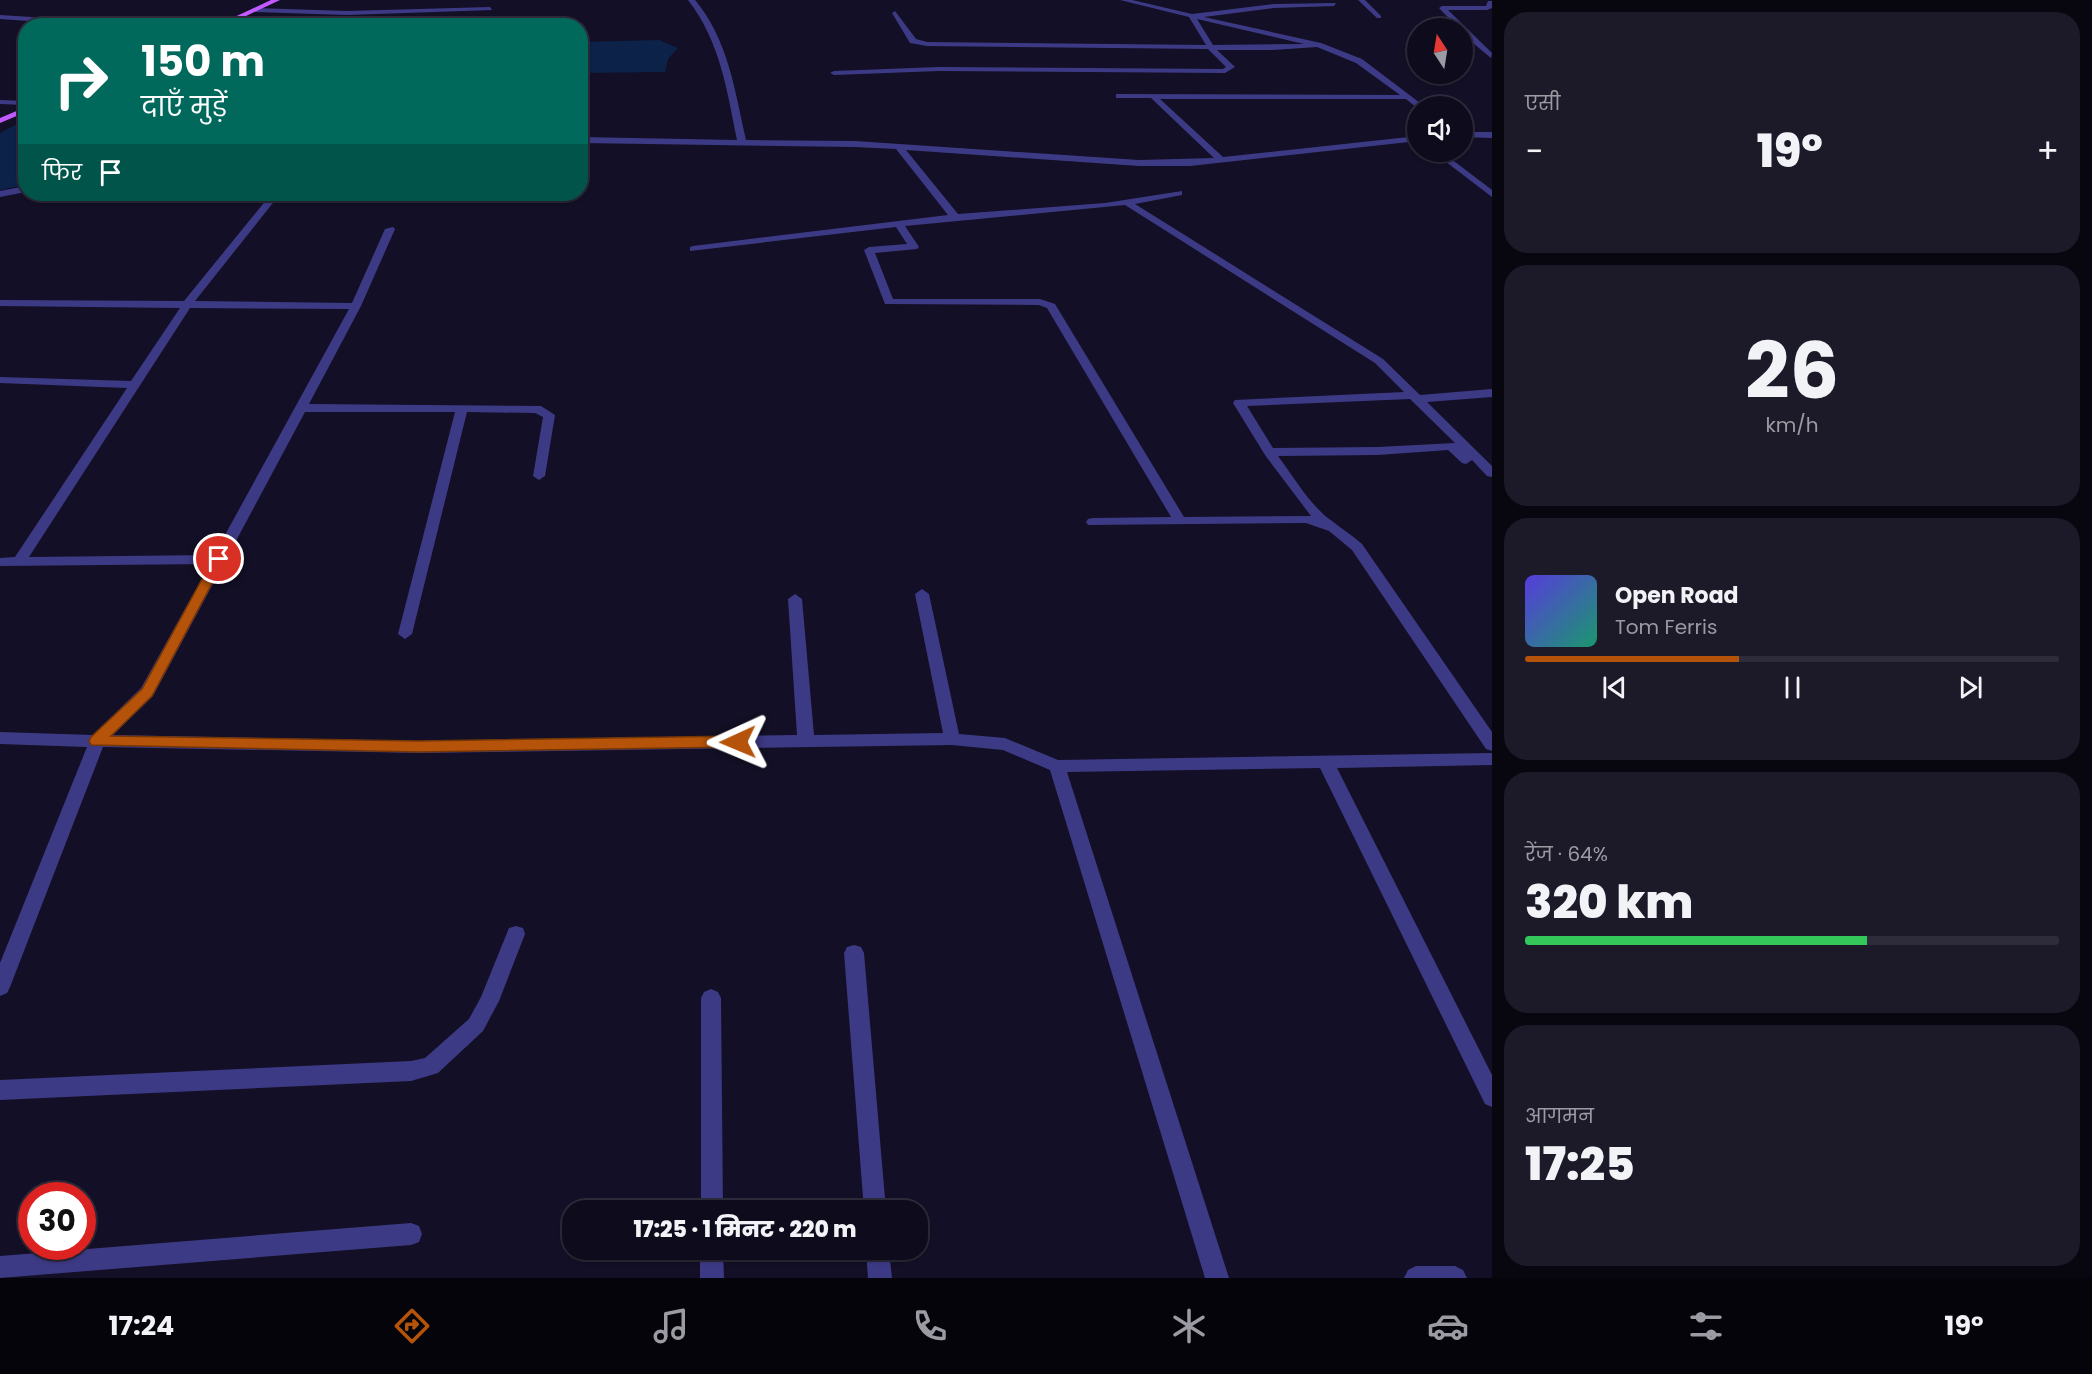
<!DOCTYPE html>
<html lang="hi">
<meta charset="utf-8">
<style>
:root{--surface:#0e0b1c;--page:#1c1929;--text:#f1f3f6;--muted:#9b9ba3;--line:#2e2b3b;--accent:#b45309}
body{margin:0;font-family:Poppins,"Noto Sans Devanagari",sans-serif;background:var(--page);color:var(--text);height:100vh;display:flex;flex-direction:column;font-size:22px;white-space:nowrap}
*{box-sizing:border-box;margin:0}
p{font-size:20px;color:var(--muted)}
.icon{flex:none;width:33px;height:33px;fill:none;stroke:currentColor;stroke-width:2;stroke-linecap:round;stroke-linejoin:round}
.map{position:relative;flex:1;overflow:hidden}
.details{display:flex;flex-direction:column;gap:12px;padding:12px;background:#08060f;width:600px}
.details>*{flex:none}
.top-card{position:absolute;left:18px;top:18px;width:570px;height:183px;border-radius:24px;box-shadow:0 2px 4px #0004,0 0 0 2px var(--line);background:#00695c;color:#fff;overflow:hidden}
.needle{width:39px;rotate:348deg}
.controls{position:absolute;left:1407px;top:18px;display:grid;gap:12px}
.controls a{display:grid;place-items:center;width:66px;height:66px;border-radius:50%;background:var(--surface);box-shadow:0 2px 4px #0004,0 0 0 2px var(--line);font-size:30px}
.speed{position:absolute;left:18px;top:1182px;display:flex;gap:12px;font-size:30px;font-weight:700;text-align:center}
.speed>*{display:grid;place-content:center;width:78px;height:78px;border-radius:50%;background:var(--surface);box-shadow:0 2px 4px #0004,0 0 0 2px var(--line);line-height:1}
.speed .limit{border:9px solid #d22;background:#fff;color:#111}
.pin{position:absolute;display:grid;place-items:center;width:51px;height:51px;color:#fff;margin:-26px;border:3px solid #fff;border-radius:50%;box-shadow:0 2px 6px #0007}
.me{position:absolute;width:66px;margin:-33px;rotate:269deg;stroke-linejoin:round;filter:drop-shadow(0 0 4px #0008)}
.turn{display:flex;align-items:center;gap:21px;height:126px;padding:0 24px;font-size:27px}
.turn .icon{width:78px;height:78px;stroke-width:2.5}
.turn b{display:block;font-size:42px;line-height:51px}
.then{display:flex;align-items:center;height:57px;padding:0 24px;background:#0003;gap:12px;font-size:22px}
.big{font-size:45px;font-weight:800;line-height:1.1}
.details .tile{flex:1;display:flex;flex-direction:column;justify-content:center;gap:9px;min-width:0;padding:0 21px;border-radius:24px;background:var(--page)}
.details .dial{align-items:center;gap:0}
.dial b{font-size:78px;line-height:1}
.song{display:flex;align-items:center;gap:18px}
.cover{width:72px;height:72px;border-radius:9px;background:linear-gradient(135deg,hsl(250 70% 55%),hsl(160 70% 35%))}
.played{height:6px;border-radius:3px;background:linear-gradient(90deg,var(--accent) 40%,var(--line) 40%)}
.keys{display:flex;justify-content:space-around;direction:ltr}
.heat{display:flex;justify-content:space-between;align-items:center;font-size:33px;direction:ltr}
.charge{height:9px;border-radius:4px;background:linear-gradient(90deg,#34c759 64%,var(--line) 0)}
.trip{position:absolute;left:562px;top:1200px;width:366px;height:60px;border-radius:24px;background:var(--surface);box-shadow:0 2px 4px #0004,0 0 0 2px var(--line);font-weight:800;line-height:60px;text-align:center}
.dock{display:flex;height:96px;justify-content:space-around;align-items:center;background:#06040b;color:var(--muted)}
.dock .icon{width:42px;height:42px}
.dock .selected{color:var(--accent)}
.dock b{font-size:27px;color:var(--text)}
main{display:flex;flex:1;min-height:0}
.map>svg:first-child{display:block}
.water{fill:#0c2248}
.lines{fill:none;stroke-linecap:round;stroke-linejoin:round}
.minor{fill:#3d3a85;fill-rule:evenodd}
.major{fill:#c25bff;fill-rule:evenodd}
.route{fill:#b45309;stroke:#753606;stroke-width:1.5}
</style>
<main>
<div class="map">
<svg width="1492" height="1278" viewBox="0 0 1492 1278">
<rect width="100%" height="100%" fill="#130f26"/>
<path class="water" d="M659,40L678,48L668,59L665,72L581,73V42Z
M25,120V185L0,190V133Z"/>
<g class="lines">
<path class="minor" d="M688,0H695C728,39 735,91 746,140L855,141L1139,160L1214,158L1151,98H1116V94L1400,95L1356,63L1317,47L1273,50H1217L1235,67L1225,73L939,71L834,75L830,73L834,71L939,67L1223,69L1226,67L1208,49L927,46L910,43L892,13L895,11L916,39L927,42L1206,45L1189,17L1120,0H1132L1192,14L1274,4L1336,3L1334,6L1274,8L1204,17L1321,43L1362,59L1424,106L1417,108L1406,99H1160L1223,157L1418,136V141L1190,166H1139L906,150L958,214L1105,203L1182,191V195L1135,204L1383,359L1420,395L1492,389V397L1427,402L1492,466V477L1487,476L1472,460L1466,464L1462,463L1448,450L1378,455L1278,456C1294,477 1310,506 1332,521C1342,529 1352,535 1362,544L1492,732V751L1486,749L1352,550L1329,531L1306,523L1088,525L1086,522L1088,519L1093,518L1171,517L1047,308L1039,305L885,304L864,250L869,247L907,244L896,227L690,251V247L693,246L948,215L896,149L855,147L580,143V137L737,140C727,90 720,41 688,0ZM1197,19L1304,44L1213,45ZM1125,205L1375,363L1404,392L1235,400L1233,403L1265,455L1311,516L1184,517L1055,304L1040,299H893L875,253L917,249L919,247L905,226ZM1410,399L1455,443L1378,447L1273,448L1247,406Z
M1358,0H1365L1381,16V18H1377Z
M1488,1H1492V8L1487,10H1448L1492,53L1491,58L1462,34V28H1458L1439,8L1442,6H1486Z
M490,7L492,10L347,15L255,12L252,10L255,8L347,11Z
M0,15L142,24L145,26H101L0,19Z
M0,100L26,101V105L0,104Z
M1462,132H1492V138L1462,137Z
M1433,152H1442L1492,190V197Z
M26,186V192L0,197V191Z
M271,194H280L195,301L352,303L385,229L393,227L395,229L361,306L309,404L541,406L555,415L545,476L539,480L533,476L543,417L535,413L467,412L412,634L405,639L398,634L455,412H305L153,696L113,735L419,741L797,735L788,599L795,594L802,599L814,735L943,733L915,594L922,589L929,594L959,734L1005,738L1058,760L1492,753V765L1337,768L1492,1075V1107L1485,1104L1320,768L1067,772L1229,1278H1205L1050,770L1003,750L952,745L419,753L103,747L10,987L7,993L0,996V963L87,747L0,744V732L93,735L141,688L210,564L0,566V558L15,557L127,388L0,383V377L131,381L180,308L0,306V300L184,301ZM190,308L349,309L214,555L29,557Z
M516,926L523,928L525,934L499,1001L483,1031L438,1073L411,1081L0,1100V1080L411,1061L425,1058L469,1019L481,997L509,928Z
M854,945L861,947L864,953L886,1210H864L844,953L847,947Z
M711,989L718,992L721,998L723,1210H701V998L704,992Z
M411,1223L419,1226L422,1234L419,1242L411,1245L0,1278V1256Z
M700,1250H723L724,1278H700Z
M866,1250H889L892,1278H868Z
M1416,1266H1455L1463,1270L1467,1278H1404L1408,1270Z"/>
<path class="major" d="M271,0H280L225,26H215Z
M26,107V112L0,123V118Z"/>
</g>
<path class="route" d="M219,555L225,559L152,696L111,736L419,741L738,736L743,738L745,742L743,746L738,747L419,752L91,745L89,741L91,737L142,689L213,559Z"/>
</svg>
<div class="controls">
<a><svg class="needle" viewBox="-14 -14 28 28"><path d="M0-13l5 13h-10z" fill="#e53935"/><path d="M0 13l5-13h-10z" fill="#9b9ba3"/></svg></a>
<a><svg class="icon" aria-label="sound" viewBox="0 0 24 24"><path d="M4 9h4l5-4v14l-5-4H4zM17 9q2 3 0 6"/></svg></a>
</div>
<div class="speed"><div class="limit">30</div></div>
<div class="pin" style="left:219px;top:559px;background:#d93025"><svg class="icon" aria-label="arrive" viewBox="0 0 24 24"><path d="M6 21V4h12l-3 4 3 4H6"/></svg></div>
<svg class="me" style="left:738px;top:742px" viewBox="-20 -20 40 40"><path d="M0-17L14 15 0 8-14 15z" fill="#b45309" stroke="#fff" stroke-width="4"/></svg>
<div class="trip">17:25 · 1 मिनट · 220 m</div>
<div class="top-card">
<div class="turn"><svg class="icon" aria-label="right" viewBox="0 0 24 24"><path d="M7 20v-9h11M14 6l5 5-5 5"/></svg><div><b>150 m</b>दाएँ मुड़ें</div></div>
<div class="then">फिर<svg class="icon" aria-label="arrive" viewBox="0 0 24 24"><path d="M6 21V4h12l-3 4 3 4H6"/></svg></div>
</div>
</div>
<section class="details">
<div class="tile"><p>एसी</p>
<div class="heat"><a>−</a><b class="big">19°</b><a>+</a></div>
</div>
<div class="tile dial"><b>26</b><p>km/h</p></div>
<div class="tile">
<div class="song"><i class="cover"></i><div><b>Open Road</b><p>Tom Ferris</p></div></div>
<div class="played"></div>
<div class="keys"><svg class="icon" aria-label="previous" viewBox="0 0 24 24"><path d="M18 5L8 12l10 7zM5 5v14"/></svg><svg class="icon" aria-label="pause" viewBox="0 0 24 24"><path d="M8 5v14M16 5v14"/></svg><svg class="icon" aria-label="next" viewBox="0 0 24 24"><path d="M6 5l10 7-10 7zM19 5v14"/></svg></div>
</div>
<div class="tile"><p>रेंज · 64%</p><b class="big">320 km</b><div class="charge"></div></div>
<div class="tile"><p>आगमन</p><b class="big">17:25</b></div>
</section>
</main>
<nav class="dock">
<b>17:24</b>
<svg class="icon selected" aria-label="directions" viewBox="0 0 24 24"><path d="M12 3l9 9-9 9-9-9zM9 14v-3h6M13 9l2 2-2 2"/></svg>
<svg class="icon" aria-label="music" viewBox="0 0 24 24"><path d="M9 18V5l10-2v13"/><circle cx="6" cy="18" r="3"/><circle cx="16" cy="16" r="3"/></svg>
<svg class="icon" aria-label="phone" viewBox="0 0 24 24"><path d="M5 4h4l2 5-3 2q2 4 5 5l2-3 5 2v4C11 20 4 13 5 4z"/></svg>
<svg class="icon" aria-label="climate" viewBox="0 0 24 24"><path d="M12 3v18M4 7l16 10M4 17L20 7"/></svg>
<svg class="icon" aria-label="car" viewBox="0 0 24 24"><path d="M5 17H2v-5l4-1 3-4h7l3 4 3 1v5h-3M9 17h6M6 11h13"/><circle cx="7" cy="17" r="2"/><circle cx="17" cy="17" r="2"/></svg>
<svg class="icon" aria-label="filters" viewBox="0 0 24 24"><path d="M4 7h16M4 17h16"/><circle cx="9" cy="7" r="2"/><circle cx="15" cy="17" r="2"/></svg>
<b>19°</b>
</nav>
